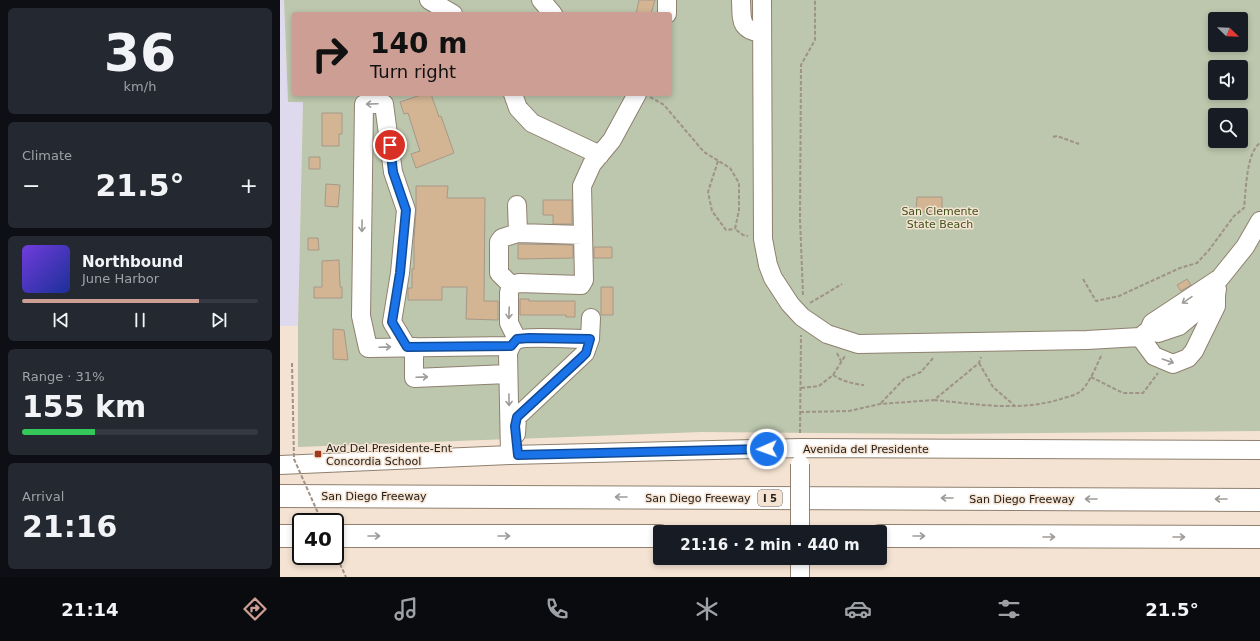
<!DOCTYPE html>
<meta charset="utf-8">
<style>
:root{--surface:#171b24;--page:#242831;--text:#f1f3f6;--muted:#9ea1a6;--line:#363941;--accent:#cd9f94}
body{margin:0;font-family:"DejaVu Sans",sans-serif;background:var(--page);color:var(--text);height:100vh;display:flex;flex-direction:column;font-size:15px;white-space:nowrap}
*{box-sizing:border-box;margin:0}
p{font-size:13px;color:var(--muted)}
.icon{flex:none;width:22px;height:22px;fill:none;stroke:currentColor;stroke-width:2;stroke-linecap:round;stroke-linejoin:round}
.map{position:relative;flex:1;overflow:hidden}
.sheet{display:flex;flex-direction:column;gap:8px;padding:8px;background:#0d0f14;width:280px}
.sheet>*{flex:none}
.guide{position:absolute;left:12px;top:12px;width:380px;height:84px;border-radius:4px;box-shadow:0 2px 6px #0003;background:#cd9f94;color:#111;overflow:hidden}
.needle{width:26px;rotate:113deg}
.tools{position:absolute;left:928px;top:12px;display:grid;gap:8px}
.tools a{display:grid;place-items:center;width:40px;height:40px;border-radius:4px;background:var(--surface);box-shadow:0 2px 6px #0003;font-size:20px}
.speed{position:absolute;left:12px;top:513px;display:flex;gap:8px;font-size:20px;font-weight:700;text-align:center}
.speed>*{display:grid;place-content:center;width:52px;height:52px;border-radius:50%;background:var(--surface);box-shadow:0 2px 6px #0003;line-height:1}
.speed .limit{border:2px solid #111;border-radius:6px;background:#fff;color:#111}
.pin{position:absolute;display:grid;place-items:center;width:34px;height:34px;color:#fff;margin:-17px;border:2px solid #fff;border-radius:50%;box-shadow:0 1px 4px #0007}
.me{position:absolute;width:44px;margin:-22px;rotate:268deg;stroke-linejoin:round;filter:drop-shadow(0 0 3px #0008)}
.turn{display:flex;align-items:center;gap:14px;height:84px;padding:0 12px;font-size:18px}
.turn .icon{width:52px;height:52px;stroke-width:2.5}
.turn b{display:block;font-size:28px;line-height:34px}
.big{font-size:30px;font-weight:700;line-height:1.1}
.sheet .tile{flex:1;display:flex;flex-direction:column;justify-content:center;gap:6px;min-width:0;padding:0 14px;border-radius:6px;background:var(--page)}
.sheet .dial{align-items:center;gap:0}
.dial b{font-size:52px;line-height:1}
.song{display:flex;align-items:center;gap:12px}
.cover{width:48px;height:48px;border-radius:6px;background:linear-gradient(135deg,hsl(260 70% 55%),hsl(230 70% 35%))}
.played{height:4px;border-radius:2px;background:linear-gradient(90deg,var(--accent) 75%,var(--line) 75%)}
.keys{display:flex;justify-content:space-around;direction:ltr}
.heat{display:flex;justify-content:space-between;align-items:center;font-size:22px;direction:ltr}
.charge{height:6px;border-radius:3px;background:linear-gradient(90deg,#34c759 31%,var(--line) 0)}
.trip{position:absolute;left:373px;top:525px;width:234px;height:40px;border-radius:4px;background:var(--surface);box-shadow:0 2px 6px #0003;font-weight:700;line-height:40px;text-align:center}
.dock{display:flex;height:64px;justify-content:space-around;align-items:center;background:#090b0e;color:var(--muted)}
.dock .icon{width:28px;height:28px}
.dock .on{color:var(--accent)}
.dock b{font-size:18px;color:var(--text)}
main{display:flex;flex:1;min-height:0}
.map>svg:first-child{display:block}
.education{fill:#dfd9ee}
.green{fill:#bcc7ad;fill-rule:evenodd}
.building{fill:#d3b594;stroke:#a79888}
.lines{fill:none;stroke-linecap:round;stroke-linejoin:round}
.minor-casing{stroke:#8f8070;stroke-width:20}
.highway-casing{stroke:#8f8070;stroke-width:24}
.path{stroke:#9f9286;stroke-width:2;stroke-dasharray:4 2;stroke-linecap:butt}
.minor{stroke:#fff;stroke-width:18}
.highway{stroke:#fff;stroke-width:22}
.minor-bridge-casing{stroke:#8f8070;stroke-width:20;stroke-linecap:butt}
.path-bridge{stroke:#9f9286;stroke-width:2;stroke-dasharray:4 2;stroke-linecap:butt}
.minor-bridge{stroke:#fff;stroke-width:18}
.oneway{stroke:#9e9b98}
.route-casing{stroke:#114b97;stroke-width:10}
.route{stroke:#1a73e8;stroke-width:7}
.poi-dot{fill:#a0381c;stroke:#f4e3d2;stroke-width:1.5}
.labels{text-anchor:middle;stroke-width:3;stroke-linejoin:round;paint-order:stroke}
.shield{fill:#f4e3d2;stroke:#645b52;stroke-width:1}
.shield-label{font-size:10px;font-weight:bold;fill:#27211b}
.park-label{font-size:11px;fill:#40541b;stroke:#f4e3d2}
.poi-label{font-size:11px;fill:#27211b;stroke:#f4e3d2;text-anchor:start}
.street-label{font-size:11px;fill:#27211b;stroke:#f4e3d2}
</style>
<main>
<section class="sheet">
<div class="tile dial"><b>36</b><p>km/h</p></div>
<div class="tile"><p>Climate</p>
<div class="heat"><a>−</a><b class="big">21.5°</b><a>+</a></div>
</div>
<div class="tile">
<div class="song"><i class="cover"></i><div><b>Northbound</b><p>June Harbor</p></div></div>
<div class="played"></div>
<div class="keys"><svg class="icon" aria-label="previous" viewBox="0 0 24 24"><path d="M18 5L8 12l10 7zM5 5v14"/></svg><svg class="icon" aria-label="pause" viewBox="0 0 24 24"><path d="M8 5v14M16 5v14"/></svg><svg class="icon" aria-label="next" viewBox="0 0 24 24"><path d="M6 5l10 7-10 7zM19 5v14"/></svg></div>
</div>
<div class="tile"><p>Range · 31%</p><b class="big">155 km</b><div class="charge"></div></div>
<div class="tile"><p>Arrival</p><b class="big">21:16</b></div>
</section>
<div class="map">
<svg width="980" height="577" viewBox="0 0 980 577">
<rect width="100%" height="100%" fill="#f4e3d2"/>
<path class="education" d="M0,0H4L8,102H23L18,326H0Z"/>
<path class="green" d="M4,0H980V431L661,434L421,432L18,447V326L23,102H8ZM14,14H390V94H14ZM935,19H961V45H935ZM935,67H961V93H935ZM935,115H961V141H935Z"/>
<path class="building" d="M359,0H375L371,14H356Z
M144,94H151L159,117L161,116L174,153L136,168L131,154L140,151L128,113L124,114L120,102Z
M42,113H62V134H59V146H42Z
M29,157H40V169H29Z
M46,184L60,185L58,207L45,206Z
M136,186H168L167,198H205L204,301H218V320L186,319L187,287H162V300H128V288H132V269H134V240L136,211Z
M637,197H662V212H636Z
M263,200H292V224H273V215H263Z
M28,238H38L39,250H28Z
M238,244L293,245V258L238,259Z
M314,247H332V258H314Z
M59,260L60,287H62V298H34V287H42V261Z
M907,279L911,285L901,291L897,285Z
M321,287H333V315H321Z
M240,299H249V301H295V317H286V315H240Z
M53,329L64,330L68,360L53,359Z"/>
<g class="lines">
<g class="minor-casing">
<path id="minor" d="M149,0L173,14
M261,0L273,14
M461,0C462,20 459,30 482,33
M482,0L483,239L488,265L493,278L510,304L522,317L547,334L578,344L807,340L860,337L869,330L872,323L940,278L965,247L980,221
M387,14V0
M233,94L238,108L252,123L320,155
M238,233L303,235
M231,285L239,283L301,285L304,280L302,186L312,164L332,140L357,94
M231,285L219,273V242L222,238L238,233L237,205
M231,285L229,293V323L237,339
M869,330L878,333L899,326L936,295L937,289
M860,337L874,356L893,364L908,358L914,351L936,306V295
M127,347L112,322L120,273L126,210L113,172L104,104H84L81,316L88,348L231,346
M134,347V378L228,374
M236,434L237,417L305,353L310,339L311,318
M230,455L228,353C230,348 232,342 237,340C244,336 298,339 310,339
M0,465L230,455L520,448L980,450
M520,577V558"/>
</g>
<g class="highway-casing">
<path id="highway" d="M0,496L980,500
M0,536H21
M55,536H380
M600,536L980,537"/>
</g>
<path class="path" d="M370,97L384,105L424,152L450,168L459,183V210L455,229L463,235L468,236
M773,137L777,136L799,144
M438,161L428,192L432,211L446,230L455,229
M803,279L816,301L839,296L900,268L917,263L929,250L954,216L964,208C966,191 966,153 980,143
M523,295L520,219L521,65L535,40V0
M530,303L562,284
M557,353L561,361
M699,363L713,387L735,406
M553,375C562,381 573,384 584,385
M811,377L843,393H863L878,373
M521,388L539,386L553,375L565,356
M654,400C696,404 739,412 781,399C786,397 793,396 798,393C808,388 817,364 822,354
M601,403L624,379L641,372L654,357
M520,412L569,411L600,404L654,400L699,363L701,357
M520,433L521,335
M55,553L66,577"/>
<use href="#minor" class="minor"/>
<use href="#highway" class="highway"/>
<g class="minor-bridge-casing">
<path id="minor-bridge" d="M520,532V464"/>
</g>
<path class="path-bridge" d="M12,363L14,459L42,522"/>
<use href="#minor-bridge" class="minor-bridge"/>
</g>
<defs><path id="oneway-shaft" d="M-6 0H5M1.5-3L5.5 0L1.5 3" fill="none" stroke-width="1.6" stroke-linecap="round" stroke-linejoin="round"/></defs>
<g class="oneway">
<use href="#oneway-shaft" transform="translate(92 104) rotate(178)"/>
<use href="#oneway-shaft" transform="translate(82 226) rotate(91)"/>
<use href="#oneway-shaft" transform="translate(907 300) rotate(146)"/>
<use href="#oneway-shaft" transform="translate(229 313) rotate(92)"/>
<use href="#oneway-shaft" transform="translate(105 347) rotate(-2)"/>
<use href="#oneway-shaft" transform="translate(888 361) rotate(19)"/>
<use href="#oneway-shaft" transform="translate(142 377) rotate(-2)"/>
<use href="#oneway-shaft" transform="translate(229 400) rotate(89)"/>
<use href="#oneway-shaft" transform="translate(341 497) rotate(-180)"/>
<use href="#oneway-shaft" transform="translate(667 498) rotate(-180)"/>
<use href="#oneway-shaft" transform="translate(811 499) rotate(-180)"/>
<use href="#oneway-shaft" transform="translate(941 499) rotate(-180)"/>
<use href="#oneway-shaft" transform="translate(94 536)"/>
<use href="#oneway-shaft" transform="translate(224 536)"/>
<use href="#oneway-shaft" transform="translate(639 536)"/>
<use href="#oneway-shaft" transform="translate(769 537)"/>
<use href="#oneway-shaft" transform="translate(899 537)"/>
</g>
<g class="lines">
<g class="route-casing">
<path id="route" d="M110,145L113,172L126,210L120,273L112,322L127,347L231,346L237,339L249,338L310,339L306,353L301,358L237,417L235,426L238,455L487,449"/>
</g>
<use href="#route" class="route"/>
</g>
<rect class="poi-dot" x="34" y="450" width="8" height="8" rx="2"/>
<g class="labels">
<rect class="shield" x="478" y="490" width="24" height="16" rx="3"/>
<g class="shield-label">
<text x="490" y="502">I 5</text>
</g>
<g class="park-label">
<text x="660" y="215">San Clemente<tspan x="660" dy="13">State Beach</tspan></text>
</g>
<g class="poi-label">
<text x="46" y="452">Avd Del Presidente-Ent<tspan x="46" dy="13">Concordia School</tspan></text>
</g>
<g class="street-label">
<text x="586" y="453">Avenida del Presidente</text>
<text x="94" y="500">San Diego Freeway</text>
<text x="418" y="502">San Diego Freeway</text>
<text x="742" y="503">San Diego Freeway</text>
</g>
</g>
</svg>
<div class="tools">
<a><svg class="needle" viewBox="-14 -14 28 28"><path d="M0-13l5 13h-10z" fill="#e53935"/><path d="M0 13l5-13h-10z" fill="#9ea1a6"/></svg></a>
<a><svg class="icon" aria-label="sound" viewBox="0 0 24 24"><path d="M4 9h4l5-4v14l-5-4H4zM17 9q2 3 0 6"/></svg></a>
<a><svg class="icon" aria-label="search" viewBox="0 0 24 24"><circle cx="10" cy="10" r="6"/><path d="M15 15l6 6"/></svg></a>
</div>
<div class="speed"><div class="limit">40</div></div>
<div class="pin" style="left:110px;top:145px;background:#d93025"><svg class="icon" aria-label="arrive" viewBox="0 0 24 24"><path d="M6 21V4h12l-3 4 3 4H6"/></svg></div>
<svg class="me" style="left:487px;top:449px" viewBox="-20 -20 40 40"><circle r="17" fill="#1a73e8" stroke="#fff" stroke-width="3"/><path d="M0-11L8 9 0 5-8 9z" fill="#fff"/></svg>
<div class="trip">21:16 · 2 min · 440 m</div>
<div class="guide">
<div class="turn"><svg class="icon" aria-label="right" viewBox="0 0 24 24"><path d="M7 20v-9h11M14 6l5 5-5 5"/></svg><div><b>140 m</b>Turn right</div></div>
</div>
</div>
</main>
<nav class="dock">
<b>21:14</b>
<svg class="icon on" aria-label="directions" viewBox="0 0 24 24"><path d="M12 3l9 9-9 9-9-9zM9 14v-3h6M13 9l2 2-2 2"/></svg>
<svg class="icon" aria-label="music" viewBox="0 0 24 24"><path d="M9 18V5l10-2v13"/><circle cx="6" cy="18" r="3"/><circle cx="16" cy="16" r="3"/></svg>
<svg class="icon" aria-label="phone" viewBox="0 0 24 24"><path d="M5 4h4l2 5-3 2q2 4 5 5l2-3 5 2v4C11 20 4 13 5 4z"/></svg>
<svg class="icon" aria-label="climate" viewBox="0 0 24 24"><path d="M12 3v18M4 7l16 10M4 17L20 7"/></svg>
<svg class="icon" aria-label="car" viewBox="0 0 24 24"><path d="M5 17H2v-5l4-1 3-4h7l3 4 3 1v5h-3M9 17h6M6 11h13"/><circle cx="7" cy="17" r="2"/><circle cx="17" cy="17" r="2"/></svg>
<svg class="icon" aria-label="filters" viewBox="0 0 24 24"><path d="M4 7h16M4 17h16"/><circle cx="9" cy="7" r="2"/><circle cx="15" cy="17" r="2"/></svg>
<b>21.5°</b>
</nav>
